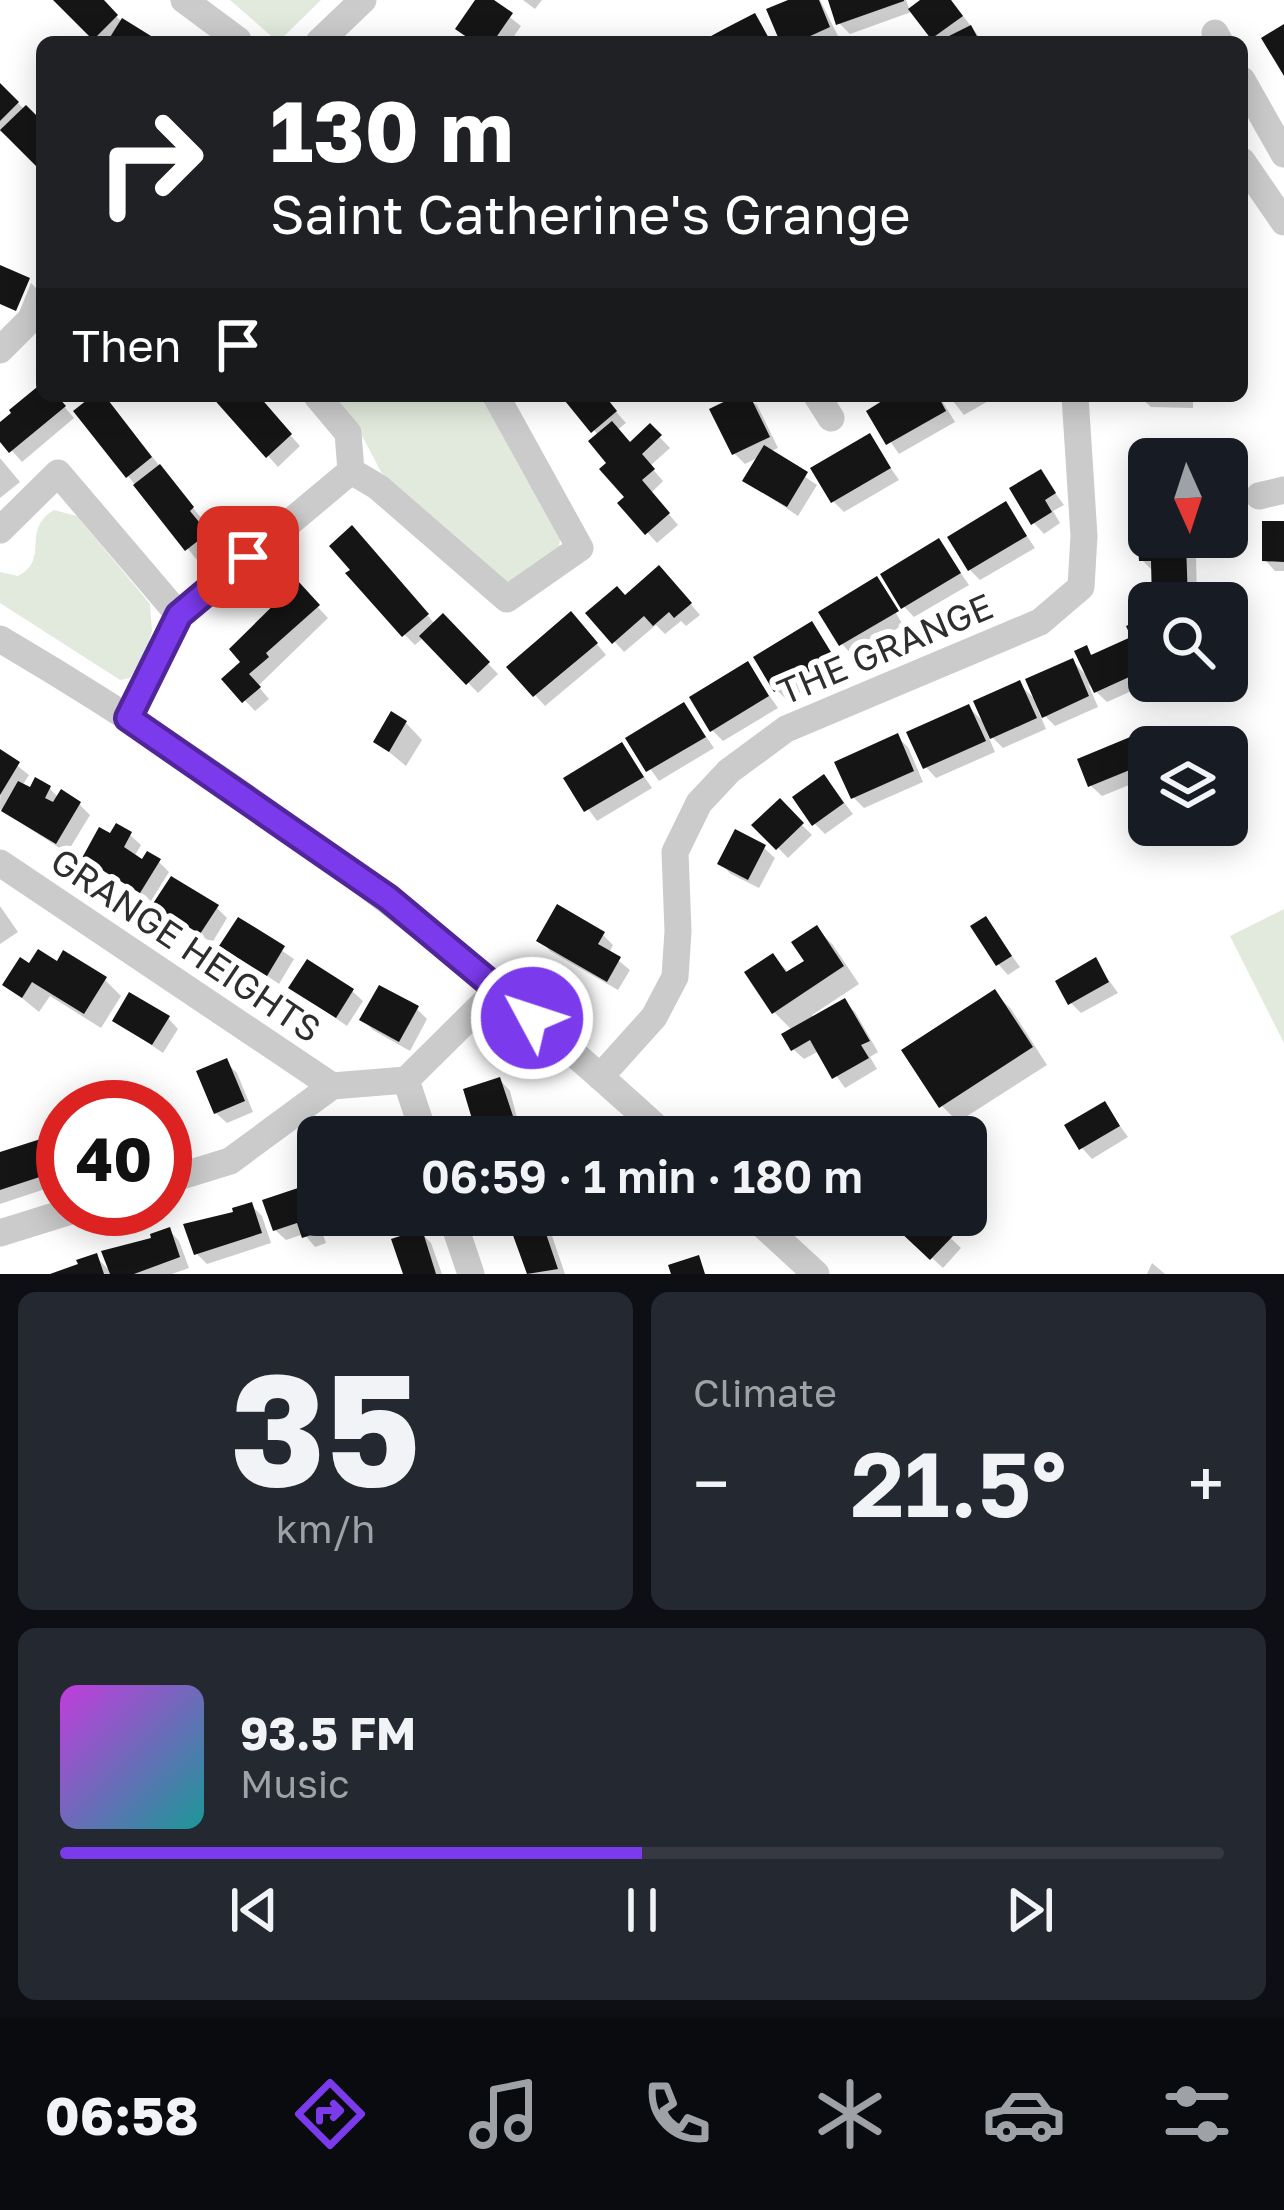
<!DOCTYPE html>
<meta charset="utf-8">
<style>
:root{--surface:#171b24;--page:#242831;--text:#f1f3f6;--muted:#9ea1a6;--line:#363941;--accent:#7c3aed}
body{margin:0;font-family:"Golos Text",sans-serif;background:var(--page);color:var(--text);height:100vh;display:flex;flex-direction:column;font-size:45px;white-space:nowrap}
*{box-sizing:border-box;margin:0}
p{font-size:39px;color:var(--muted)}
.icon{flex:none;width:66px;height:66px;fill:none;stroke:currentColor;stroke-width:2;stroke-linecap:round;stroke-linejoin:round}
.map{position:relative;height:1274px;overflow:hidden}
.side{display:flex;flex-direction:column;gap:18px;padding:18px;background:#0d0f14;flex:1}
.side>*{flex:none}
.hud{position:absolute;left:36px;top:36px;width:1212px;height:366px;border-radius:18px;box-shadow:0 6px 30px #0003;background:#202124;color:#fff;overflow:hidden}
.needle{width:78px;rotate:177deg}
.controls{position:absolute;left:1128px;top:438px;display:grid;gap:24px}
.controls a{display:grid;place-items:center;width:120px;height:120px;border-radius:18px;background:var(--surface);box-shadow:0 6px 30px #0003;font-size:60px}
.speed{position:absolute;left:36px;top:1080px;display:flex;gap:24px;font-size:60px;font-weight:700;text-align:center}
.speed>*{display:grid;place-content:center;width:156px;height:156px;border-radius:50%;background:var(--surface);box-shadow:0 6px 30px #0003;line-height:1}
.speed .limit{border:18px solid #d22;background:#fff;color:#111}
.pin{position:absolute;display:grid;place-items:center;width:102px;height:102px;color:#fff;margin:-51px;border-radius:24px;box-shadow:0 6px 18px #0006}
.me{position:absolute;width:132px;margin:-66px;rotate:310deg;stroke-linejoin:round;filter:drop-shadow(0 0 9px #0008)}
.turn{display:flex;align-items:center;gap:42px;height:252px;padding:0 36px;font-size:54px}
.turn .icon{width:156px;height:156px;stroke-width:2.5}
.turn b{display:block;font-size:84px;line-height:102px}
.then{display:flex;align-items:center;height:114px;padding:0 36px;background:#0003;gap:24px;font-size:45px}
.big{font-size:90px;font-weight:600;line-height:1.1}
.side .card{flex:1;display:flex;flex-direction:column;justify-content:center;gap:18px;min-width:0;padding:0 42px;border-radius:18px;background:var(--page)}
.side .dial{align-items:center;gap:0}
.dial b{font-size:156px;line-height:1}
.song{display:flex;align-items:center;gap:36px}
.cover{width:144px;height:144px;border-radius:18px;background:linear-gradient(135deg,hsl(290 70% 55%),hsl(180 70% 35%))}
.played{height:12px;border-radius:6px;background:linear-gradient(90deg,var(--accent) 50%,var(--line) 50%)}
.keys{display:flex;justify-content:space-around;direction:ltr}
.heat{display:flex;justify-content:space-between;align-items:center;font-size:66px;direction:ltr}
.side .tiles{flex:1;display:grid;gap:18px;grid-template-columns:1fr 1fr}
.card:last-child{grid-column:span 2}
.trip{position:absolute;left:297px;top:1116px;width:690px;height:120px;border-radius:18px;background:var(--surface);box-shadow:0 6px 30px #0003;font-weight:600;line-height:120px;text-align:center}
.menu{display:flex;height:192px;justify-content:space-around;align-items:center;background:#090b0e;color:var(--muted)}
.menu .icon{width:84px;height:84px}
.menu .active{color:var(--accent)}
.menu b{font-size:54px;color:var(--text)}
.map>svg:first-child{display:block}
.green{fill:#e1eadc}
.shadow{fill:#0003}
.building{fill:#151515}
.lines{fill:none;stroke-linecap:round;stroke-linejoin:round}
.minor{stroke:#cbcbcb;stroke-width:27}
.route-casing{stroke:#51269a;stroke-width:30}
.route{stroke:#7c3aed;stroke-width:21}
.labels{text-anchor:middle;stroke-width:12;stroke-linejoin:round;paint-order:stroke}
.street-label{font-size:36px;fill:#2e2e2e;stroke:#fff}
</style>
<div class="map">
<svg width="1284" height="1274" viewBox="0 0 1284 1274">
<rect width="100%" height="100%" fill="#fff"/>
<path class="green" d="M230,0H321L278,42Z
M333,396H483L561,529L559,549L508,584L381,472L358,428Z
M54,510L77,516L150,604L152,631L146,651L130,678L120,680L0,603V572L18,576C51,559 20,530 54,510Z
M1284,909V1043L1230,936Z"/>
<path class="shadow" d="M57,0H100L121,21L154,42H99Z
M478,0H488L521,26L510,42H474L459,28Z
M523,0H542L535,9Z
M796,0H820L839,38L830,42H784Z
M831,0H906L910,11L926,0H951L983,42H938L914,11L850,34L839,23Z
M0,87L42,125V168L8,134L6,136L0,131Z
M31,283L39,291L27,319L18,315Z
M42,387V396H55L74,418L22,462L0,437V426Z
M97,396L110,404L202,519L198,523L216,545L197,560L128,476Z
M215,396H256L300,446L278,467Z
M564,396H602L626,423L617,430L631,445L650,427L670,448L650,466L663,481L651,493L678,525L657,543L647,532L599,436Z
M743,396L757,405L778,448L769,452L817,485L798,516L746,481L761,456L745,464L734,453Z
M896,396H939L955,422L899,454L870,412Z
M949,396H997L964,415Z
M1193,396V408L1151,407L1140,397Z
M869,437L899,480L844,512L833,501Z
M0,458L20,482L0,498Z
M1040,472L1064,505L1053,511L1060,523L1044,534L1034,523Z
M1005,504L1035,548L980,580L970,570Z
M1284,524V571H1275L1265,560Z
M1139,526H1149V537H1211V544L1185,545L1196,556L1197,603H1155L1154,572L1142,560L1149,546L1139,536Z
M362,540L435,624L443,617L498,674L478,693L424,637L415,645L404,634Z
M939,542L969,585L914,617L893,595L896,598Z
M670,580L700,615L686,626L681,621L665,634L656,625L624,652L614,641L626,598Z
M877,580L903,625L852,655L842,644Z
M298,586L328,618L258,686L269,699L255,711L225,679L244,662Z
M1142,623L1149,630V681H1154L1107,702L1088,684L1098,707L1055,726L1037,708L1046,729L1003,748L986,731L995,752L936,778L926,767L969,707L986,725L1019,684L1039,703L1072,661L1090,679L1086,649L1094,657L1135,639Z
M581,625L606,655L545,706L535,695Z
M812,625L842,668L787,700L777,690Z
M748,665L778,708L723,741L712,730Z
M684,705L714,748L659,781L629,739Z
M406,723L422,740L406,766L377,742Z
M897,737L908,747L923,782L864,808L853,797Z
M1135,739L1149,759V777L1102,796L1091,786Z
M622,745L652,788L597,821L567,779Z
M1,753L29,775L22,786L31,791L49,788L59,798L79,804L90,815L67,853L0,809Z
M834,789L853,814L825,834L815,824Z
M779,802L812,835L788,858L756,825Z
M130,835L141,845L134,857L143,863L159,862L169,872L151,901L86,857L112,838Z
M764,848L775,858L759,888L731,874L720,863Z
M156,904L217,908L227,918L212,943Z
M0,906L18,932L0,944Z
M986,920L1020,967L1008,975L998,964Z
M239,921L294,959L279,984L223,946Z
M816,928L833,945L859,984L812,1015L814,1019L845,1002L855,1012L878,1052L870,1057L877,1069L845,1088L819,1051L804,1059L793,1049V1031L774,1012L773,956L790,974L808,962Z
M603,935L613,945L609,953L630,970L618,990L550,951L540,940Z
M1095,961L1118,993L1081,1013L1071,1003Z
M57,965L105,980L121,996L101,1028L50,996L39,1012L6,985L30,967Z
M292,988L352,991L363,1001L347,1026Z
M995,993L1011,1009L1047,1065L958,1122L942,1106Z
M417,1009L427,1019L410,1051L373,1030L363,1020Z
M168,1018L178,1029L163,1053L116,1021Z
M226,1062L237,1073L253,1112L227,1123L216,1113Z
M500,1080L510,1091L522,1137H492L475,1117Z
M1105,1105L1128,1137L1092,1159L1082,1148Z
M165,1111L177,1138L165,1142Z
M49,1139L63,1159V1183L0,1204V1156Z
M300,1190L311,1201L326,1243L315,1247L304,1234L286,1240L275,1230Z
M251,1205L262,1216L271,1243L207,1264L196,1253Z
M387,1215H422L426,1226L417,1229L431,1243L442,1274H406L404,1238Z
M926,1215L961,1248L943,1268L887,1216Z
M540,1219L550,1230L565,1274H530L514,1228Z
M169,1230L179,1241L189,1268L172,1274H56L96,1257L112,1273L123,1251Z
M1152,1263L1165,1274H1147Z"/>
<path class="building" d="M53,0H104L118,15L93,40Z
M475,0H494L513,13L493,42H474L455,29Z
M788,0H819L830,27L797,42H780L766,9Z
M828,0H904V1L836,25Z
M920,0H951L963,16L931,39L908,9Z
M755,13L771,42H700L724,29Z
M122,18L151,36L160,42H107Z
M1284,24V76L1261,38Z
M971,25L980,42H937Z
M0,83L19,102L0,121Z
M26,105L42,121V172L0,130Z
M0,265L30,278L16,311L0,304Z
M42,383V396H57L66,406L9,453L0,442V422L11,413L9,410Z
M92,396H105L152,457L126,478L73,411Z
M211,396H259L292,434L266,458Z
M561,396H605L617,411L591,433Z
M736,396H750L770,437L732,455L709,409Z
M890,396H938L946,411L886,445L866,411Z
M612,421L630,442L650,423L662,435L642,454L655,469L642,480L670,513L645,535L617,503L624,497L599,469L606,463L588,441Z
M870,433L891,468L831,503L810,468Z
M764,445L808,472L787,507L742,481Z
M1149,459V504H1145L1144,481H1132L1131,460Z
M160,464L194,507L190,511L208,533L185,551L133,485Z
M1041,469L1056,493L1045,500L1052,512L1031,525L1009,488Z
M1006,501L1027,536L968,571L947,537Z
M1262,521H1284V562L1262,561Z
M352,525L429,614L402,637L345,573L350,570L329,546Z
M939,538L961,573L901,609L880,574Z
M1186,542L1188,603H1152L1151,561H1139L1138,543Z
M659,565L692,603L674,618L669,612L653,626L644,616L612,644L585,613L617,586L625,595Z
M877,576L899,611L839,646L818,612Z
M298,581L320,605L266,653L269,657L249,674L261,687L242,703L221,679L240,662L229,649Z
M571,611L598,643L533,697L506,667Z
M443,613L490,662L466,685L419,636Z
M1142,619L1149,634V668L1094,693L1074,651L1087,645L1091,655L1131,637L1126,626Z
M812,621L834,657L774,692L753,657Z
M1073,658L1089,696L1042,718L1025,679Z
M748,661L769,696L710,732L689,697Z
M1020,680L1037,718L990,739L973,701Z
M684,702L706,737L646,772L625,738Z
M969,704L986,741L923,769L906,732Z
M391,711L407,721L389,752L373,742Z
M898,733L914,771L851,799L834,762Z
M1135,735L1147,763L1088,787L1077,759Z
M622,742L644,777L584,812L563,778Z
M0,749L20,762L0,795Z
M824,774L844,803L812,826L792,797Z
M35,777L51,786L45,798L53,802L61,789L81,802L56,844L1,811L18,781L30,787Z
M780,798L804,823L776,850L751,825Z
M116,823L132,832L124,847L142,859L147,851L161,859L140,893L82,858L99,827L110,833Z
M735,829L766,845L748,880L717,864Z
M171,876L219,905L200,934L152,905Z
M557,904L605,932L598,944L621,957L607,982L536,941Z
M986,916L1012,956L996,966L970,926Z
M238,917L285,946L267,976L219,946Z
M817,925L844,966L772,1014L744,972L773,953L786,972L804,961L791,942Z
M38,949L57,961L63,950L107,977L84,1014L32,982L22,998L2,985L20,957L29,963Z
M1096,957L1109,982L1068,1005L1055,981Z
M307,959L354,989L336,1018L288,988Z
M379,985L419,1006L399,1042L359,1020Z
M995,989L1033,1047L939,1108L901,1050Z
M129,992L170,1016L152,1045L112,1021Z
M845,998L870,1041L861,1045L869,1058L832,1079L810,1040L791,1051L781,1034Z
M227,1058L245,1101L214,1114L196,1071Z
M500,1077L515,1122L483,1132L478,1117L472,1119L463,1089Z
M1105,1101L1120,1126L1079,1150L1064,1125Z
M50,1136L61,1170L0,1190V1152Z
M301,1187L317,1233L302,1238L297,1223L273,1231L262,1200Z
M252,1202L262,1233L194,1255L183,1224L233,1212L232,1208Z
M882,1215H930L953,1236L930,1260Z
M540,1216L558,1269L527,1274L510,1227Z
M170,1227L180,1257L134,1274H110L101,1251L151,1238L150,1234Z
M422,1229L436,1274H403L391,1239Z
M97,1253L104,1274H50L78,1264L76,1260Z
M699,1255L705,1274H671L668,1265Z"/>
<g class="lines">
<path class="minor" d="M184,0L238,40
M1215,33L1220,42
M319,42L363,0
M1242,80L1284,154
M1242,161L1284,222
M0,350L42,308
M317,396L348,433L351,471
M817,396L831,418
M351,471L378,487L507,599L580,548L496,396
M1259,496L1284,490
M0,530L58,473L179,615
M0,639C240,780 462,948 667,1137
M128,718L179,615L351,471
M0,863L332,1086L406,1080
M600,1077L654,1017L675,977L678,931L675,852L699,803L729,771L786,729L1040,622L1081,587L1084,536L1075,396
M425,1137L406,1080L498,989
M165,1181L230,1161L332,1086
M451,1215L471,1274
M752,1215L816,1274
M0,1233L77,1209"/>
</g>
<g class="lines">
<g class="route-casing">
<path id="route" d="M248,557L179,615L128,718L388,898L532,1018"/>
</g>
<use href="#route" class="route"/>
</g>
<g class="labels">
<g class="street-label">
<text transform="translate(885 649) rotate(-23)" y="13">THE GRANGE</text>
<text transform="translate(186 945) rotate(34)" y="13">GRANGE HEIGHTS</text>
</g>
</g>
</svg>
<div class="controls">
<a><svg class="needle" viewBox="-14 -14 28 28"><path d="M0-13l5 13h-10z" fill="#e53935"/><path d="M0 13l5-13h-10z" fill="#9ea1a6"/></svg></a>
<a><svg class="icon" aria-label="search" viewBox="0 0 24 24"><circle cx="10" cy="10" r="6"/><path d="M15 15l6 6"/></svg></a>
<a><svg class="icon" aria-label="layers" viewBox="0 0 24 24"><path d="M12 4l9 5-9 5-9-5zM3 14l9 5 9-5"/></svg></a>
</div>
<div class="speed"><div class="limit">40</div></div>
<div class="pin" style="left:248px;top:557px;background:#d93025"><svg class="icon" aria-label="arrive" viewBox="0 0 24 24"><path d="M6 21V4h12l-3 4 3 4H6"/></svg></div>
<svg class="me" style="left:532px;top:1018px" viewBox="-20 -20 40 40"><circle r="17" fill="#7c3aed" stroke="#fff" stroke-width="3"/><path d="M0-11L8 9 0 5-8 9z" fill="#fff"/></svg>
<div class="trip">06:59 · 1 min · 180 m</div>
<div class="hud">
<div class="turn"><svg class="icon" aria-label="right" viewBox="0 0 24 24"><path d="M7 20v-9h11M14 6l5 5-5 5"/></svg><div><b>130 m</b>Saint Catherine's Grange</div></div>
<div class="then">Then<svg class="icon" aria-label="arrive" viewBox="0 0 24 24"><path d="M6 21V4h12l-3 4 3 4H6"/></svg></div>
</div>
</div>
<section class="side">
<div class="tiles">
<div class="card dial"><b>35</b><p>km/h</p></div>
<div class="card"><p>Climate</p>
<div class="heat"><a>−</a><b class="big">21.5°</b><a>+</a></div>
</div>
<div class="card">
<div class="song"><i class="cover"></i><div><b>93.5 FM</b><p>Music</p></div></div>
<div class="played"></div>
<div class="keys"><svg class="icon" aria-label="previous" viewBox="0 0 24 24"><path d="M18 5L8 12l10 7zM5 5v14"/></svg><svg class="icon" aria-label="pause" viewBox="0 0 24 24"><path d="M8 5v14M16 5v14"/></svg><svg class="icon" aria-label="next" viewBox="0 0 24 24"><path d="M6 5l10 7-10 7zM19 5v14"/></svg></div>
</div>
</div>
</section>
<nav class="menu">
<b>06:58</b>
<svg class="icon active" aria-label="directions" viewBox="0 0 24 24"><path d="M12 3l9 9-9 9-9-9zM9 14v-3h6M13 9l2 2-2 2"/></svg>
<svg class="icon" aria-label="music" viewBox="0 0 24 24"><path d="M9 18V5l10-2v13"/><circle cx="6" cy="18" r="3"/><circle cx="16" cy="16" r="3"/></svg>
<svg class="icon" aria-label="phone" viewBox="0 0 24 24"><path d="M5 4h4l2 5-3 2q2 4 5 5l2-3 5 2v4C11 20 4 13 5 4z"/></svg>
<svg class="icon" aria-label="climate" viewBox="0 0 24 24"><path d="M12 3v18M4 7l16 10M4 17L20 7"/></svg>
<svg class="icon" aria-label="car" viewBox="0 0 24 24"><path d="M5 17H2v-5l4-1 3-4h7l3 4 3 1v5h-3M9 17h6M6 11h13"/><circle cx="7" cy="17" r="2"/><circle cx="17" cy="17" r="2"/></svg>
<svg class="icon" aria-label="filters" viewBox="0 0 24 24"><path d="M4 7h16M4 17h16"/><circle cx="9" cy="7" r="2"/><circle cx="15" cy="17" r="2"/></svg>
</nav>
